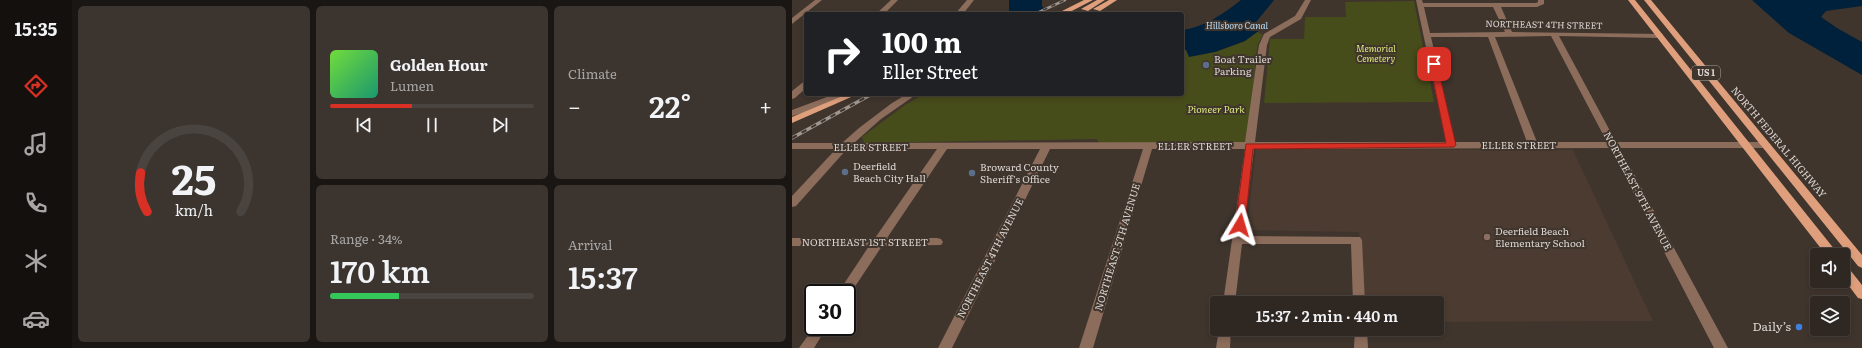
<!DOCTYPE html>
<meta charset="utf-8">
<style>
:root{--surface:#2f2822;--page:#3b342f;--text:#f1f3f6;--muted:#a7a6a5;--line:#4a4440;--accent:#d93025}
body{margin:0;font-family:Literata,serif;background:var(--page);color:var(--text);height:100vh;display:flex;flex-direction:column;font-size:15px;white-space:nowrap}
*{box-sizing:border-box;margin:0}
p{font-size:13px;color:var(--muted)}
.icon{flex:none;width:22px;height:22px;fill:none;stroke:currentColor;stroke-width:2;stroke-linecap:round;stroke-linejoin:round}
.map{position:relative;flex:1;overflow:hidden}
.panel{display:flex;flex-direction:column;gap:6px;padding:6px;background:#1a1613;width:720px}
.panel>*{flex:none}
.hud{position:absolute;left:12px;top:12px;width:380px;height:84px;border-radius:4px;box-shadow:0 2px 6px #0003,0 0 0 1px var(--line);background:#202124;color:#fff;overflow:hidden}
.controls{position:absolute;left:1018px;top:248px;display:grid;gap:8px}
.controls a{display:grid;place-items:center;width:40px;height:40px;border-radius:4px;background:var(--surface);box-shadow:0 2px 6px #0003,0 0 0 1px var(--line);font-size:20px}
.speed{position:absolute;left:12px;top:284px;display:flex;gap:8px;font-size:20px;font-weight:700;text-align:center}
.speed>*{display:grid;place-content:center;width:52px;height:52px;border-radius:50%;background:var(--surface);box-shadow:0 2px 6px #0003,0 0 0 1px var(--line);line-height:1}
.speed .limit{border:2px solid #111;border-radius:6px;background:#fff;color:#111}
.pin{position:absolute;display:grid;place-items:center;width:34px;height:34px;color:#fff;margin:-17px;border-radius:8px;box-shadow:0 2px 6px #0006}
.me{position:absolute;width:44px;margin:-22px;rotate:7deg;stroke-linejoin:round;filter:drop-shadow(0 0 3px #0008)}
.turn{display:flex;align-items:center;gap:14px;height:84px;padding:0 12px;font-size:18px}
.turn .icon{width:52px;height:52px;stroke-width:2.5}
.turn b{display:block;font-size:28px;line-height:34px}
.big{font-size:30px;font-weight:600;line-height:1.1}
.panel .widget{flex:1;display:flex;flex-direction:column;justify-content:center;gap:6px;min-width:0;padding:0 14px;border-radius:6px;background:var(--page)}
.panel .dial{align-items:center;gap:0}
.dial svg{height:104px;overflow:visible;fill:none;stroke:var(--line);stroke-width:7;stroke-linecap:round;text-anchor:middle}
.dial text{fill:var(--text);stroke:none}
.song{display:flex;align-items:center;gap:12px}
.cover{width:48px;height:48px;border-radius:6px;background:linear-gradient(135deg,hsl(100 70% 55%),hsl(160 70% 35%))}
.played{height:4px;border-radius:2px;background:linear-gradient(90deg,var(--accent) 40%,var(--line) 40%)}
.keys{display:flex;justify-content:space-around;direction:ltr}
.heat{display:flex;justify-content:space-between;align-items:center;font-size:22px;direction:ltr}
.charge{height:6px;border-radius:3px;background:linear-gradient(90deg,#34c759 34%,var(--line) 0)}
.panel .tiles{flex:1;display:grid;gap:6px;grid-template-columns:repeat(3,1fr)}
.widget:first-child{grid-row:span 2}
.trip{position:absolute;left:418px;top:296px;width:234px;height:40px;border-radius:4px;background:var(--surface);box-shadow:0 2px 6px #0003,0 0 0 1px var(--line);font-weight:600;line-height:40px;text-align:center}
main{display:flex;flex:1;min-height:0}
.dock{display:flex;flex-direction:column;width:72px;justify-content:space-around;align-items:center;background:#13100e;color:var(--muted)}
.dock .icon{width:28px;height:28px}
.dock .selected{color:var(--accent)}
.dock b{font-size:18px;color:var(--text)}
.map>svg:first-child{display:block}
.education{fill:#4c3b30}
.green{fill:#474c1b}
.water{fill:#00213b}
.lines{fill:none;stroke-linecap:round;stroke-linejoin:round}
.minor{fill:#8c6c5b;fill-rule:evenodd}
.major{fill:#df9f7c;fill-rule:evenodd}
.rail-far1-casing{stroke:#9e9691;stroke-width:2.5}
.rail-casing{stroke:#9e9691;stroke-width:3.5}
.rail-far1{stroke:#3f352d;stroke-width:1.5;stroke-dasharray:4.5;stroke-linecap:butt}
.rail{stroke:#3f352d;stroke-width:2;stroke-dasharray:5.5;stroke-linecap:butt}
.route{fill:#d93025;stroke:#8d1f18}
.service-dot{fill:#5c6f8a;stroke:#3f352d;stroke-width:1.5}
.education-dot{fill:#8d6e63;stroke:#3f352d;stroke-width:1.5}
.shop-dot{fill:#3f7fe0;stroke:#3f352d;stroke-width:1.5}
.labels{text-anchor:middle;stroke-width:4;stroke-linejoin:round;paint-order:stroke}
.far-street-label{font-size:9px;fill:#dcd5d1;stroke:#3f352d}
.far-water-label{font-size:9px;font-style:italic;fill:#b8daf7;stroke:#3f352d}
.far-park-label{font-size:9px;font-style:italic;fill:#d9e778;stroke:#3f352d}
.shield{fill:#3f352d;stroke:#ada5a0;stroke-width:1}
.shield-label{font-size:9px;font-weight:bold;fill:#dcd5d1}
.poi-label{font-size:10px;fill:#dcd5d1;stroke:#3f352d;text-anchor:start}
.park-label{font-size:10px;font-style:italic;fill:#d9e778;stroke:#3f352d}
.street-label{font-size:10px;fill:#dcd5d1;stroke:#3f352d}
.near-poi-label{font-size:12px;fill:#dcd5d1;stroke:#3f352d;text-anchor:end}
</style>
<main>
<nav class="dock">
<b>15:35</b>
<svg class="icon selected" aria-label="directions" viewBox="0 0 24 24"><path d="M12 3l9 9-9 9-9-9zM9 14v-3h6M13 9l2 2-2 2"/></svg>
<svg class="icon" aria-label="music" viewBox="0 0 24 24"><path d="M9 18V5l10-2v13"/><circle cx="6" cy="18" r="3"/><circle cx="16" cy="16" r="3"/></svg>
<svg class="icon" aria-label="phone" viewBox="0 0 24 24"><path d="M5 4h4l2 5-3 2q2 4 5 5l2-3 5 2v4C11 20 4 13 5 4z"/></svg>
<svg class="icon" aria-label="climate" viewBox="0 0 24 24"><path d="M12 3v18M4 7l16 10M4 17L20 7"/></svg>
<svg class="icon" aria-label="car" viewBox="0 0 24 24"><path d="M5 17H2v-5l4-1 3-4h7l3 4 3 1v5h-3M9 17h6M6 11h13"/><circle cx="7" cy="17" r="2"/><circle cx="17" cy="17" r="2"/></svg>
</nav>
<section class="panel">
<div class="tiles">
<div class="widget dial"><svg viewBox="0 0 100 80">
<path d="M14 69A42 42 0 1 1 86 69"/>
<path d="M14 69A42 42 0 0 1 9 39" stroke="#d93025"/>
<text x="50" y="56" font-size="32" font-weight="700">25</text>
<text x="50" y="72" font-size="11">km/h</text>
</svg></div>
<div class="widget">
<div class="song"><i class="cover"></i><div><b>Golden Hour</b><p>Lumen</p></div></div>
<div class="played"></div>
<div class="keys"><svg class="icon" aria-label="previous" viewBox="0 0 24 24"><path d="M18 5L8 12l10 7zM5 5v14"/></svg><svg class="icon" aria-label="pause" viewBox="0 0 24 24"><path d="M8 5v14M16 5v14"/></svg><svg class="icon" aria-label="next" viewBox="0 0 24 24"><path d="M6 5l10 7-10 7zM19 5v14"/></svg></div>
</div>
<div class="widget"><p>Climate</p>
<div class="heat"><a>−</a><b class="big">22°</b><a>+</a></div>
</div>
<div class="widget"><p>Range · 34%</p><b class="big">170 km</b><div class="charge"></div></div>
<div class="widget"><p>Arrival</p><b class="big">15:37</b></div>
</div>
</section>
<div class="map">
<svg width="1070" height="348" viewBox="0 0 1070 348">
<rect width="100%" height="100%" fill="#3f352d"/>
<path class="education" d="M464,149L781,150L861,321L645,322V303H573L567,232L455,230Z"/>
<path class="green" d="M622,1L642,102L472,103L478,39H512L513,17H554L553,2Z
M464,31L471,35L466,44L464,55L457,146L309,147L305,139L72,143L70,137L113,105L132,94H390V49L423,52L453,41Z"/>
<path class="water" d="M217,0H250V6L256,13L259,14H217Z
M449,0H482L464,22L472,27L453,41L423,52L397,57L394,50L390,49V30C413,27 431,14 449,0Z
M960,0H1070V6L1034,11L1029,17L1045,28L1070,42V75L997,33Z"/>
<g class="lines">
<path class="minor" d="M23,0H30L0,24V18Z
M99,0H106L92,14H84Z
M175,0H182L171,14H163Z
M513,0H519L509,19L478,37L475,45L463,142H654L624,0H630L631,3H744L746,2V0H752V4L745,7H709L720,32L871,34V38H868L767,36L824,142H974L979,145L974,148H828L936,348H922L818,148L462,149L451,236L568,237L570,240L573,303H561L559,244H450L443,303H431L453,149H360L301,348H287L351,149H258L160,348H146L248,149H155L95,238H145L149,239L151,242L149,245L90,246L56,297H55V293H46L77,246H0V238H83L145,149H55L4,206L0,207V196L44,149H0V143H50L67,128L100,103L115,94H125L89,119L62,143L453,142L467,45L472,34L503,16ZM632,7H701L713,32L638,33ZM759,36L815,142H745L703,37ZM639,37H696L735,142H663Z
M14,80V88L3,98L0,99V91Z
M43,94H55L11,113L0,116V110Z
M22,327H35L22,348H7Z
M427,329H439L438,348H424Z
M563,329H575L576,348H562Z"/>
<path class="major" d="M292,0H301L274,14H264Z
M305,0H313L296,11L289,9Z
M317,0H325L308,11L301,9Z
M836,0H843L1047,255H1034Z
M852,0H859L1070,255V268L1066,266Z
M55,94H66L0,123V117Z
M1051,264L1055,266L1070,285V299L1066,298L1051,278Z"/>
<g class="rail-far1-casing">
<path id="rail-far1" d="M243,14L273,0"/>
</g>
<g class="rail-casing">
<path id="rail" d="M0,138L80,94"/>
</g>
<use href="#rail-far1" class="rail-far1"/>
<use href="#rail" class="rail"/>
</g>
<path class="route" d="M639,63L645,64L664,145L662,147L461,149L453,225L451,227H444L443,225L454,144L654,143L638,64Z"/>
<g class="service-dot">
<circle cx="414" cy="65" r="4"/>
<circle cx="53" cy="172" r="4"/>
<circle cx="180" cy="173" r="4"/>
</g>
<circle class="education-dot" cx="695" cy="237" r="4"/>
<circle class="shop-dot" cx="1007" cy="327" r="4"/>
<g class="labels">
<g class="far-street-label">
<text transform="translate(752 25) rotate(1)" y="3">NORTHEAST 4TH STREET</text>
</g>
<g class="far-water-label">
<text x="445" y="29">Hillsboro Canal</text>
</g>
<g class="far-park-label">
<text x="584" y="52">Memorial<tspan x="584" dy="10">Cemetery</tspan></text>
</g>
<rect class="shield" x="900" y="66" width="28" height="14" rx="3"/>
<g class="shield-label">
<text x="914" y="76">US 1</text>
</g>
<g class="poi-label">
<text x="422" y="63">Boat Trailer<tspan x="422" dy="12">Parking</tspan></text>
<text x="61" y="170">Deerfield<tspan x="61" dy="12">Beach City Hall</tspan></text>
<text x="188" y="171">Broward County<tspan x="188" dy="12">Sheriff's Office</tspan></text>
<text x="703" y="235">Deerfield Beach<tspan x="703" dy="12">Elementary School</tspan></text>
</g>
<g class="park-label">
<text x="424" y="113">Pioneer Park</text>
</g>
<g class="street-label">
<text transform="translate(987 142) rotate(50)" y="4">NORTH FEDERAL HIGHWAY</text>
<text x="727" y="149">ELLER STREET</text>
<text x="403" y="150">ELLER STREET</text>
<text x="79" y="151">ELLER STREET</text>
<text transform="translate(846 191) rotate(62)" y="4">NORTHEAST 9TH AVENUE</text>
<text x="73" y="246">NORTHEAST 1ST STREET</text>
<text transform="translate(325 247) rotate(-73)" y="4">NORTHEAST 5TH AVENUE</text>
<text transform="translate(198 258) rotate(-63)" y="4">NORTHEAST 4TH AVENUE</text>
</g>
<g class="near-poi-label">
<text x="999" y="331">Daily’s</text>
</g>
</g>
</svg>
<div class="controls">
<a><svg class="icon" aria-label="sound" viewBox="0 0 24 24"><path d="M4 9h4l5-4v14l-5-4H4zM17 9q2 3 0 6"/></svg></a>
<a><svg class="icon" aria-label="layers" viewBox="0 0 24 24"><path d="M12 4l9 5-9 5-9-5zM3 14l9 5 9-5"/></svg></a>
</div>
<div class="speed"><div class="limit">30</div></div>
<div class="pin" style="left:642px;top:64px;background:#d93025"><svg class="icon" aria-label="arrive" viewBox="0 0 24 24"><path d="M6 21V4h12l-3 4 3 4H6"/></svg></div>
<svg class="me" style="left:448px;top:225px" viewBox="-20 -20 40 40"><path d="M0-17L14 15 0 8-14 15z" fill="#d93025" stroke="#fff" stroke-width="4"/></svg>
<div class="trip">15:37 · 2 min · 440 m</div>
<div class="hud">
<div class="turn"><svg class="icon" aria-label="right" viewBox="0 0 24 24"><path d="M7 20v-9h11M14 6l5 5-5 5"/></svg><div><b>100 m</b>Eller Street</div></div>
</div>
</div>
</main>
